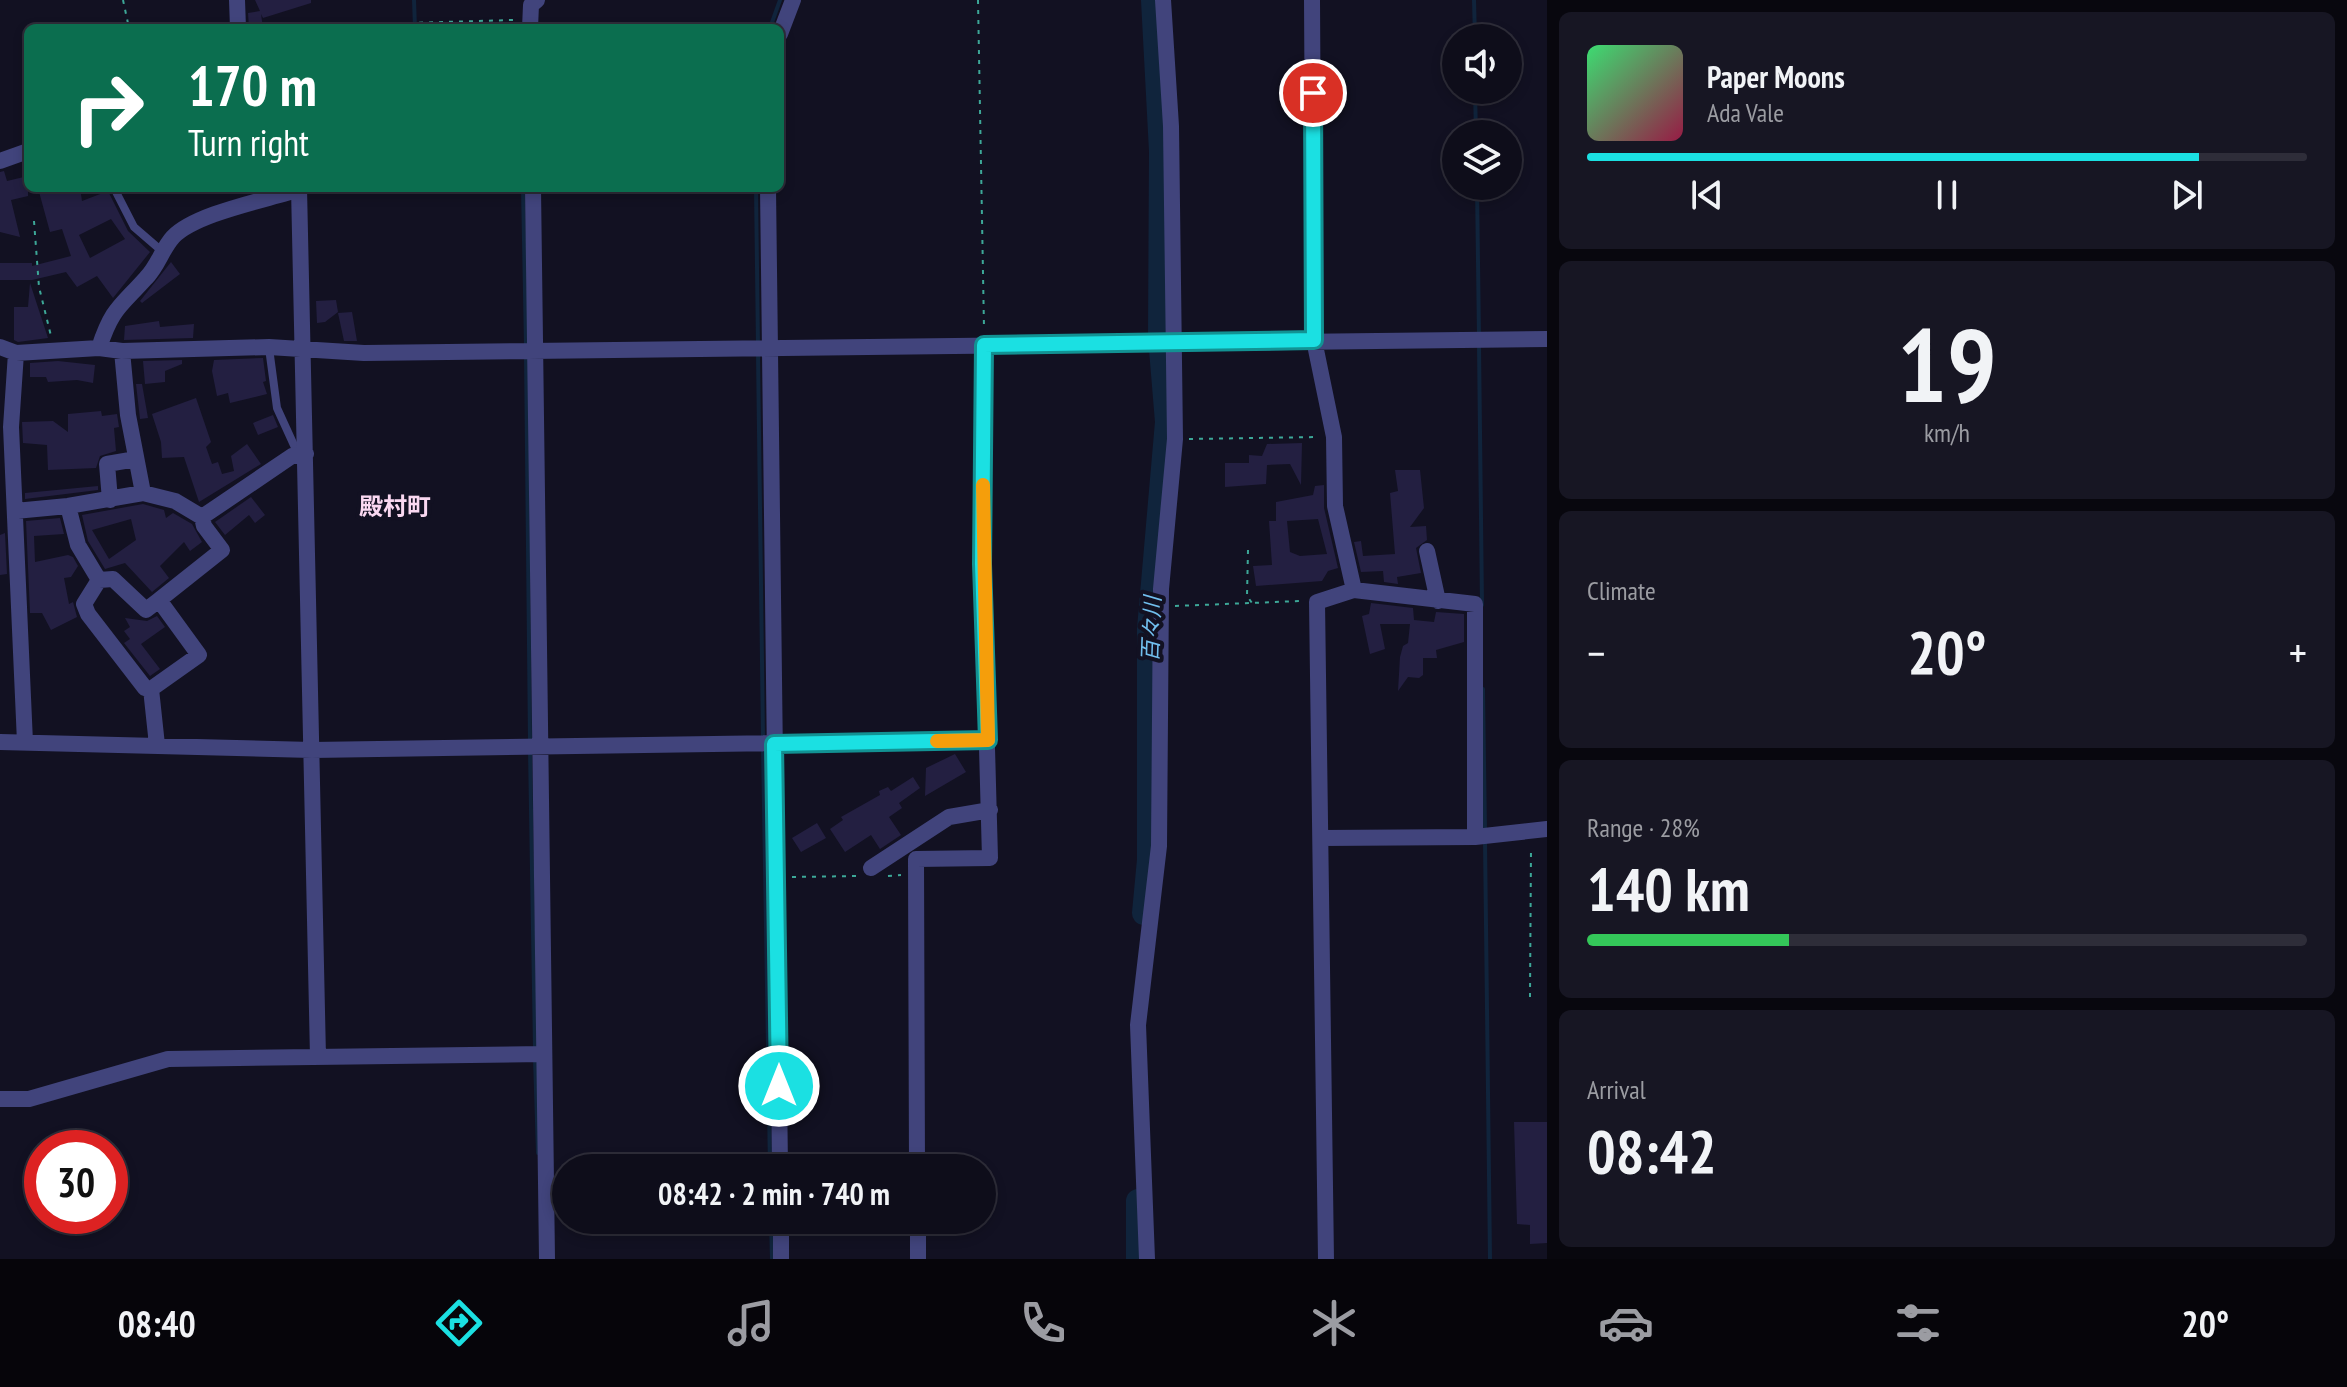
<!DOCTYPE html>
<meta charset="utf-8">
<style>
:root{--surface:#0e0d1a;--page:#171623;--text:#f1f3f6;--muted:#9b9ca2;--line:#2e2d39;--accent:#1be0e2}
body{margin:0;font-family:"PT Sans Narrow","Noto Sans JP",sans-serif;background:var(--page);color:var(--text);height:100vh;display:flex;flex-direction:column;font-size:30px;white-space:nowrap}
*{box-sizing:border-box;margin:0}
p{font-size:26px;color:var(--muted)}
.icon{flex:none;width:44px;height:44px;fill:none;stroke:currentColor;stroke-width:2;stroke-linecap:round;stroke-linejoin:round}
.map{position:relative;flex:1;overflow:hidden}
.drawer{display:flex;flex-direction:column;gap:12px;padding:12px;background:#08070e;width:800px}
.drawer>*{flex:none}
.guide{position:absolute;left:24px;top:24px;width:760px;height:168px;border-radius:12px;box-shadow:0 4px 12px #0003,0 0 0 2px var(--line);background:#0b6e4f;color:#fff;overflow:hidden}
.buttons{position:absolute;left:1442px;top:24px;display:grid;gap:16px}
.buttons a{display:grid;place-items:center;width:80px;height:80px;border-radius:50%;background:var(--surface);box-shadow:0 4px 12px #0003,0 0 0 2px var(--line);font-size:40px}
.speed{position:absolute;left:24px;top:1130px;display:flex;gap:16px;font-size:40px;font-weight:700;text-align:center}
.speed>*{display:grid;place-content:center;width:104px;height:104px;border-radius:50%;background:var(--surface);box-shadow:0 4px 12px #0003,0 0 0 2px var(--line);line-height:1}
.speed .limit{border:12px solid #d22;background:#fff;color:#111}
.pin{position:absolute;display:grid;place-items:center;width:68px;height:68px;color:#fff;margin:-34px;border:4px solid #fff;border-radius:50%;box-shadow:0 2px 8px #0007}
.me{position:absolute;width:88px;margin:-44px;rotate:0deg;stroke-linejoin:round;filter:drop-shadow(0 0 6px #0008)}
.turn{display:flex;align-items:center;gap:28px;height:168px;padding:0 32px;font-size:36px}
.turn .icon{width:104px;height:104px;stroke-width:2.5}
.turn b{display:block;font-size:56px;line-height:68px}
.big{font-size:60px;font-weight:700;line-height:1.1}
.drawer .card{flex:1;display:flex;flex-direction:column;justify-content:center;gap:12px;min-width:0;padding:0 28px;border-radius:12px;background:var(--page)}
.drawer .dial{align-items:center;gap:0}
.dial b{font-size:104px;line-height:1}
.song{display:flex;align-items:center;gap:24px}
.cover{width:96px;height:96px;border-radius:12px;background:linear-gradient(135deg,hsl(140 70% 55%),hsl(340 70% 35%))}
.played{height:8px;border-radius:4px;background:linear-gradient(90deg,var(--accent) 85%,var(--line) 85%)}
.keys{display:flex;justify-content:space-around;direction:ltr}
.heat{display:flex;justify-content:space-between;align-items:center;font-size:44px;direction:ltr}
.charge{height:12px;border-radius:6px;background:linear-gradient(90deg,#34c759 28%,var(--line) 0)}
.trip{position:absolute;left:552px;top:1154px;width:444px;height:80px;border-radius:40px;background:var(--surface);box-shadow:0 4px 12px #0003,0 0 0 2px var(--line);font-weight:700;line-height:80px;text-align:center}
.tabs{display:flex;height:128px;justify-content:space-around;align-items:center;background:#06050a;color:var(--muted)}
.tabs .icon{width:56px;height:56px}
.tabs .selected{color:var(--accent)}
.tabs b{font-size:36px;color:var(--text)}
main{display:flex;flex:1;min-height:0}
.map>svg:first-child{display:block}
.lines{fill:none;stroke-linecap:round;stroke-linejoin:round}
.stream{stroke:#10243c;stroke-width:4}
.river{stroke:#10243c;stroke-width:24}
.building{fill:#231f41;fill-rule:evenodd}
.path{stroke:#3da898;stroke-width:2;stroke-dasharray:4 6;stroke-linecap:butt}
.service{stroke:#41447c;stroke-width:8}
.minor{stroke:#41447c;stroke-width:16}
.route-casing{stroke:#129293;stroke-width:20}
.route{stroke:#1be0e2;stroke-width:14}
.slow{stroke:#f59e0b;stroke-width:14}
.labels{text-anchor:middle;stroke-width:8;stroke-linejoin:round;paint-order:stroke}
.water-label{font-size:22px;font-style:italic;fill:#71bfee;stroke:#121122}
.quarter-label{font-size:24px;font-weight:bold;fill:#fad8f1;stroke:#121122}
</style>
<main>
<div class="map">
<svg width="1547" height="1259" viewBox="0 0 1547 1259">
<rect width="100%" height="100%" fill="#121122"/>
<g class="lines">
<path class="stream" d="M414,0L415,28
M1474,0L1475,38
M770,28L780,0
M1475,90L1476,134
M1477,186L1479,337
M523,188L526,345
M756,188L758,346
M1479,345L1482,605
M526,354L530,741
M758,354L763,738
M1483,689L1485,833
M763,746L770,1168
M530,750L535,1049
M1485,841L1490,1259
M535,1058L538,1153
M771,1220L772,1259"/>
<path class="river" d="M1144,913L1149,860V629L1167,422L1160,337L1161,151L1153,0
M1138,1259V1201"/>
</g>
<path class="building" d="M255,0H311V3L263,18L261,14L263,28H249L248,13L260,11Z
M4,171L7,181L28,176V196L11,200L20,237L0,232V172Z
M38,188H80L82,201L108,191L128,231L150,252L113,298L97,276L77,287L66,272L32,280H0V263H32V266L71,256L62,229L50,232ZM111,219L125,239L90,258L79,235Z
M171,262L180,274L142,303L140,301Z
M30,283L48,338L18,342L14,340V307H28Z
M336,300L338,312L325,322L317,323L316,301Z
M352,312L357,341H344L338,313Z
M159,321L160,327L194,324L193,338L124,340L125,326Z
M263,358L266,381L263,382L267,394L230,403L228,393L217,396L212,371L214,360Z
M182,360V364L165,371V382L145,384L143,361Z
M58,361L95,365L93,383L77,380L48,382L46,377H30V363Z
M136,384H142L148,418L140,419Z
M196,398L211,442L206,447L212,464L218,462L222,474L234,471L231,456L247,444L261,464L199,502L184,457L162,458L161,442L152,414Z
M101,411L102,416L117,414L119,427L114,428L116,451L100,456L96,468L48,470L47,445L23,443L22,422L53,421L68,432V414Z
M273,415L278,427L258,435L253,423Z
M1302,443L1301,485L1290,464L1267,465L1266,484L1225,487V463H1249V455L1262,456L1267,444Z
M1395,470H1420L1424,508L1410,527L1426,526L1427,540L1416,548L1421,573L1397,577L1398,584L1384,582L1383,571L1361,572L1354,542L1361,541L1363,556L1395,554L1390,493L1398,491Z
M1324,485V508L1338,568L1328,571L1322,581L1256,586L1253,566L1272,565L1269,521H1276V502L1313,495L1315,486ZM1318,519L1327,554L1300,556L1290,552L1287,521Z
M98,486V490L25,499V493Z
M251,497L265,515L255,523L249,515L225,535L215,522Z
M143,504L164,510L166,518L173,513L192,524L202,542L190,551L184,542L160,566L169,578L152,592L125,563L105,569L88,541L82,515ZM131,519L136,540L109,559L92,530Z
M60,518L64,534L34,536L35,562L68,555L73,557L78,566L71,577L64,578L69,604L73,602L77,617L51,630L42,613H30L26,521Z
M5,533L7,574L0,575V535Z
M1371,603L1413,608L1414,620L1434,622L1436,612L1464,614V642L1436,650L1437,658H1423V675L1419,678L1408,677L1398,691L1400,657L1403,646L1408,643L1410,624H1380L1385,649L1370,654L1362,616L1369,614Z
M157,616L165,627L141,644L160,669L150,676L124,643L130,639L124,631L130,627L125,618L147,621Z
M955,754L966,772L925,796L926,768Z
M913,777L920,788L899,803L902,808L889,817L901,835L880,849L871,835L845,852L830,829L843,820L841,817L880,795L879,791L888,787L891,791Z
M817,823L826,838L801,852L792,838Z
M1514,1122H1547V1243L1530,1244V1225L1517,1224Z"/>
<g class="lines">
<path class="path" d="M123,0L129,28
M978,0L984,328
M409,23L513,20
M34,221L39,287L51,336
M1189,439L1318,437
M1248,550L1247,596L1252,603
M1175,606L1300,601
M888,876L901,875
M792,877L857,876
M1530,997L1531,848"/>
<path class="service" d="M114,188L134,227L163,252
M269,348L277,408L298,454"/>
<path class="minor" d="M237,0L238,28
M1312,0L1314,340L1334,437L1335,506L1354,590
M530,28L531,5L537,0
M780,34L793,0
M0,161L28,151
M299,188L318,1057
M533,188L547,1259
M768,188L780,1168
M0,347L16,353L99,348L122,351L269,347L364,353L1547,339
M99,348C112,308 120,307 146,278C158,266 162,249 173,237C196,213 267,200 300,189
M122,351L128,415L143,493
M16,353L11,427L25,742
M110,500L107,464L136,459
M68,506L78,545L99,580L84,604L88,614L145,688L151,689
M15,511L68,506L143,493L175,501L202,517L292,456L306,454
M1427,551L1438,601
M99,580L113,579L146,610L159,600
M0,742L312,750L988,740
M157,745L151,689L199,655L159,600L222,550L204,526L202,517
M1322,838L1475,837L1547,829
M871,868L949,817L990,810
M0,1099H29L168,1059L544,1054
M917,1168L916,859L990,858L982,564L984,345
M781,1220V1259
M918,1220V1259
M1147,1259L1138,1025L1159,846L1161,589L1175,439L1171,126L1163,0
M1326,1259L1317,602L1354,590L1475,604V837"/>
</g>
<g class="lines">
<g class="route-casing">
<path id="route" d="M779,1086L774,744L988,740L982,564L984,345L1314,340L1313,93"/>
</g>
<use href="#route" class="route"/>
<path class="slow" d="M937,741L988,740L983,485"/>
</g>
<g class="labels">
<g class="water-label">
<text transform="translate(1151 629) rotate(-88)" y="8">百々川</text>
</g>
<g class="quarter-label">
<text x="395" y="515">殿村町</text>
</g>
</g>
</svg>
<div class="buttons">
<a><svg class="icon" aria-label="sound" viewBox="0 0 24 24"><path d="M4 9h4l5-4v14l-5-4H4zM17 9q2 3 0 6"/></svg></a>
<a><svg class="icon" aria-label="layers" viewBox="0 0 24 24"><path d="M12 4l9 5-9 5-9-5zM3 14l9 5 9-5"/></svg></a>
</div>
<div class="speed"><div class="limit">30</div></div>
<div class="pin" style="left:1313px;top:93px;background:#d93025"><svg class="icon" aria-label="arrive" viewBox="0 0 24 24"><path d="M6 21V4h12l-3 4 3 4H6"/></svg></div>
<svg class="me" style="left:779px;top:1086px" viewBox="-20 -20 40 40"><circle r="17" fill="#1be0e2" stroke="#fff" stroke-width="3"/><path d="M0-11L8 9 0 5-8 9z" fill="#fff"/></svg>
<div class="trip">08:42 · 2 min · 740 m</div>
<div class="guide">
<div class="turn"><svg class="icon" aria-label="right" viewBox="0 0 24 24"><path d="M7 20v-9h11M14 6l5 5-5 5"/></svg><div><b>170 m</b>Turn right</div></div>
</div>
</div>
<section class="drawer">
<div class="card">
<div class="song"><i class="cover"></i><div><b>Paper Moons</b><p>Ada Vale</p></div></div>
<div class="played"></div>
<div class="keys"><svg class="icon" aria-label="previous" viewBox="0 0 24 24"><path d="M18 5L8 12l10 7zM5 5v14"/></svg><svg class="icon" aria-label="pause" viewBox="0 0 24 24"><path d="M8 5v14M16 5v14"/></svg><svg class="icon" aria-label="next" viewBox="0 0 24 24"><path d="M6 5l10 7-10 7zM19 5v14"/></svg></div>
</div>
<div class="card dial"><b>19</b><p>km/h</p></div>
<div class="card"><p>Climate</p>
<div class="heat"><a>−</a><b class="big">20°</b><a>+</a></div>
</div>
<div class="card"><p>Range · 28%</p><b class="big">140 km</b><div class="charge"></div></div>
<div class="card"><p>Arrival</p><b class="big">08:42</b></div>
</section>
</main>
<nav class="tabs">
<b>08:40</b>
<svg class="icon selected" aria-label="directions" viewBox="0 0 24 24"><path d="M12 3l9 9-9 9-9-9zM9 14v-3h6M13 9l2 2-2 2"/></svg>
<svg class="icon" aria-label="music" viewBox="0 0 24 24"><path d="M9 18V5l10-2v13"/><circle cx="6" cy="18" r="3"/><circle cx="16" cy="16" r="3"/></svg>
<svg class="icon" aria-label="phone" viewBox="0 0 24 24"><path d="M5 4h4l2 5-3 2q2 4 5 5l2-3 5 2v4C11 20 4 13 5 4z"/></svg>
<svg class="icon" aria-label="climate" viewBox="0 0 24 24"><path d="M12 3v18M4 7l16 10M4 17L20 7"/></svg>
<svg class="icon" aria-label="car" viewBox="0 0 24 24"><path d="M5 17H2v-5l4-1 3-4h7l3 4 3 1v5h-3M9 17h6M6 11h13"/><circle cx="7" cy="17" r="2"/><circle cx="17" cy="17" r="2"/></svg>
<svg class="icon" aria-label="filters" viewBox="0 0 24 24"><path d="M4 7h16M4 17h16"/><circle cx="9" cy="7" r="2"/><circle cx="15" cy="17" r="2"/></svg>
<b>20°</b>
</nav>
